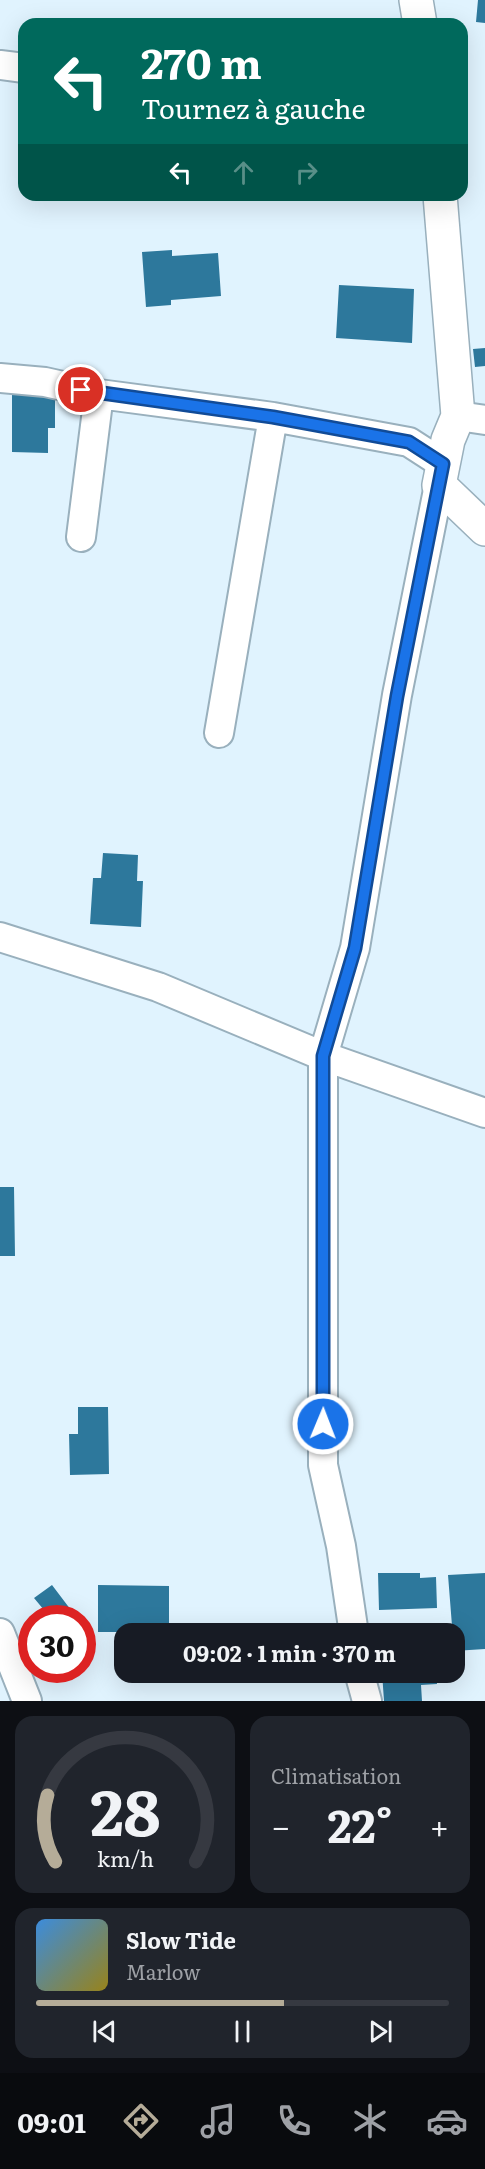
<!DOCTYPE html>
<html lang="fr">
<meta charset="utf-8">
<style>
:root{--surface:#171b24;--page:#20242c;--text:#f1f3f6;--muted:#9ea1a6;--line:#363941;--accent:#b5ac98}
body{margin:0;font-family:Literata,serif;background:var(--page);color:var(--text);height:100vh;display:flex;flex-direction:column;font-size:22px;white-space:nowrap}
*{box-sizing:border-box;margin:0}
p{font-size:20px;color:var(--muted)}
.icon{flex:none;width:33px;height:33px;fill:none;stroke:currentColor;stroke-width:2;stroke-linecap:round;stroke-linejoin:round}
.map{position:relative;height:1701px;overflow:hidden}
.panel{display:flex;flex-direction:column;gap:15px;padding:15px;background:#0d0f14;flex:1}
.panel>*{flex:none}
.banner{position:absolute;left:18px;top:18px;width:450px;height:183px;border-radius:18px;box-shadow:0 6px 24px #0002;background:#00695c;color:#fff;overflow:hidden}
.speed{position:absolute;left:18px;top:1605px;display:flex;gap:12px;font-size:30px;font-weight:700;text-align:center}
.speed>*{display:grid;place-content:center;width:78px;height:78px;border-radius:50%;background:var(--surface);box-shadow:0 6px 24px #0002;line-height:1}
.speed .limit{border:9px solid #d22;background:#fff;color:#111}
.pin{position:absolute;display:grid;place-items:center;width:51px;height:51px;color:#fff;margin:-26px;border:3px solid #fff;border-radius:50%;box-shadow:0 2px 6px #0007}
.me{position:absolute;width:66px;margin:-33px;rotate:1deg;stroke-linejoin:round;filter:drop-shadow(0 0 4px #0008)}
.turn{display:flex;align-items:center;gap:21px;height:126px;padding:0 24px;font-size:27px}
.turn .icon{width:78px;height:78px;stroke-width:2.5}
.turn b{display:block;font-size:42px;line-height:51px}
.lanes{display:flex;align-items:center;height:57px;padding:0 24px;background:#0003;justify-content:center;gap:30px;direction:ltr}
.lanes .off{opacity:.35}
.big{font-size:45px;font-weight:700;line-height:1.1}
.panel .card{flex:1;display:flex;flex-direction:column;justify-content:center;gap:9px;min-width:0;padding:0 21px;border-radius:18px;background:var(--page)}
.panel .dial{align-items:center;gap:0}
.dial svg{height:156px;overflow:visible;fill:none;stroke:var(--line);stroke-width:7;stroke-linecap:round;text-anchor:middle}
.dial text{fill:var(--text);stroke:none}
.song{display:flex;align-items:center;gap:18px}
.cover{width:72px;height:72px;border-radius:9px;background:linear-gradient(135deg,hsl(210 70% 55%),hsl(50 70% 35%))}
.played{height:6px;border-radius:3px;background:linear-gradient(90deg,var(--accent) 60%,var(--line) 60%)}
.keys{display:flex;justify-content:space-around;direction:ltr}
.heat{display:flex;justify-content:space-between;align-items:center;font-size:33px;direction:ltr}
.panel .tiles{flex:1;display:grid;gap:15px;grid-template-columns:1fr 1fr}
.card:last-child{grid-column:span 2}
.trip{position:absolute;left:114px;top:1623px;width:351px;height:60px;border-radius:18px;background:var(--surface);box-shadow:0 6px 24px #0002;font-weight:700;line-height:60px;text-align:center}
.tab-bar{display:flex;height:96px;justify-content:space-around;align-items:center;background:#090b0e;color:var(--muted)}
.tab-bar .icon{width:42px;height:42px}
.tab-bar .on{color:var(--accent)}
.tab-bar b{font-size:27px;color:var(--text)}
.map>svg:first-child{display:block}
.building{fill:#2d789c}
.lines{fill:none;stroke-linecap:round;stroke-linejoin:round}
.minor-casing{stroke:#99b0bd;stroke-width:32}
.tertiary-casing{stroke:#99b0bd;stroke-width:36}
.minor{stroke:#fff;stroke-width:28}
.tertiary{stroke:#fff;stroke-width:33}
.route-casing{stroke:#114b97;stroke-width:15}
.route{stroke:#1a73e8;stroke-width:10}
</style>
<div class="map">
<svg width="485" height="1701" viewBox="0 0 485 1701">
<rect width="100%" height="100%" fill="#e0f3fe"/>
<path class="building" d="M478,0H485V23L476,22Z
M172,250V256L218,253L221,296L171,300V305L146,307L142,252Z
M339,285L414,289L412,343L336,338Z
M485,348V366L475,367L473,349Z
M55,386V428H48V453L12,452V390Z
M103,853L138,855L137,881H143L141,927L90,924L93,878H101Z
M0,1187H14L15,1256H0Z
M78,1407H108L109,1474L70,1475L69,1434H78Z
M378,1573H420V1578L436,1577L437,1608L379,1610Z
M485,1573V1649L454,1651L448,1575Z
M52,1585L77,1618H32L44,1610L34,1598Z
M98,1585L169,1586V1632H98Z
M32,1619V1635L24,1625Z
M403,1625L404,1634H373V1627Z
M382,1672H436L437,1684L421,1685L422,1701H384Z"/>
<g class="lines">
<g class="minor-casing">
<path id="minor" d="M0,65L24,68
M0,378L45,382L99,394L273,417L409,442L443,464
M458,416L485,420
M81,537L99,394
M219,733L273,417
M0,937L158,987L323,1056L485,1113
M0,1633L27,1701
M354,1634L341,1546L323,1465V1056L355,948L397,695L439,485
M359,1672L367,1701"/>
</g>
<g class="tertiary-casing">
<path id="tertiary" d="M416,0L420,24
M440,195L458,416L448,440L439,485L485,529"/>
</g>
<use href="#minor" class="minor"/>
<use href="#tertiary" class="tertiary"/>
</g>
<g class="lines">
<g class="route-casing">
<path id="route" d="M81,390L273,417L409,442L443,464L397,696L355,948L323,1056V1424"/>
</g>
<use href="#route" class="route"/>
</g>
</svg>
<div class="speed"><div class="limit">30</div></div>
<div class="pin" style="left:81px;top:390px;background:#d93025"><svg class="icon" aria-label="arrive" viewBox="0 0 24 24"><path d="M6 21V4h12l-3 4 3 4H6"/></svg></div>
<svg class="me" style="left:323px;top:1424px" viewBox="-20 -20 40 40"><circle r="17" fill="#1a73e8" stroke="#fff" stroke-width="3"/><path d="M0-11L8 9 0 5-8 9z" fill="#fff"/></svg>
<div class="trip">09:02 · 1 min · 370 m</div>
<div class="banner">
<div class="turn"><svg class="icon" aria-label="left" viewBox="0 0 24 24"><path d="M17 20v-9H6M10 6l-5 5 5 5"/></svg><div><b>270 m</b>Tournez à gauche</div></div>
<div class="lanes"><svg class="icon" aria-label="left" viewBox="0 0 24 24"><path d="M17 20v-9H6M10 6l-5 5 5 5"/></svg><svg class="icon off" aria-label="ahead" viewBox="0 0 24 24"><path d="M12 20V5M6 11l6-6 6 6"/></svg><svg class="icon off" aria-label="right" viewBox="0 0 24 24"><path d="M7 20v-9h11M14 6l5 5-5 5"/></svg></div>
</div>
</div>
<section class="panel">
<div class="tiles">
<div class="card dial"><svg viewBox="0 0 100 80">
<path d="M14 69A42 42 0 1 1 86 69"/>
<path d="M14 69A42 42 0 0 1 10 35" stroke="#b5ac98"/>
<text x="50" y="56" font-size="32" font-weight="700">28</text>
<text x="50" y="72" font-size="11">km/h</text>
</svg></div>
<div class="card"><p>Climatisation</p>
<div class="heat"><a>−</a><b class="big">22°</b><a>+</a></div>
</div>
<div class="card">
<div class="song"><i class="cover"></i><div><b>Slow Tide</b><p>Marlow</p></div></div>
<div class="played"></div>
<div class="keys"><svg class="icon" aria-label="previous" viewBox="0 0 24 24"><path d="M18 5L8 12l10 7zM5 5v14"/></svg><svg class="icon" aria-label="pause" viewBox="0 0 24 24"><path d="M8 5v14M16 5v14"/></svg><svg class="icon" aria-label="next" viewBox="0 0 24 24"><path d="M6 5l10 7-10 7zM19 5v14"/></svg></div>
</div>
</div>
</section>
<nav class="tab-bar">
<b>09:01</b>
<svg class="icon on" aria-label="directions" viewBox="0 0 24 24"><path d="M12 3l9 9-9 9-9-9zM9 14v-3h6M13 9l2 2-2 2"/></svg>
<svg class="icon" aria-label="music" viewBox="0 0 24 24"><path d="M9 18V5l10-2v13"/><circle cx="6" cy="18" r="3"/><circle cx="16" cy="16" r="3"/></svg>
<svg class="icon" aria-label="phone" viewBox="0 0 24 24"><path d="M5 4h4l2 5-3 2q2 4 5 5l2-3 5 2v4C11 20 4 13 5 4z"/></svg>
<svg class="icon" aria-label="climate" viewBox="0 0 24 24"><path d="M12 3v18M4 7l16 10M4 17L20 7"/></svg>
<svg class="icon" aria-label="car" viewBox="0 0 24 24"><path d="M5 17H2v-5l4-1 3-4h7l3 4 3 1v5h-3M9 17h6M6 11h13"/><circle cx="7" cy="17" r="2"/><circle cx="17" cy="17" r="2"/></svg>
</nav>
